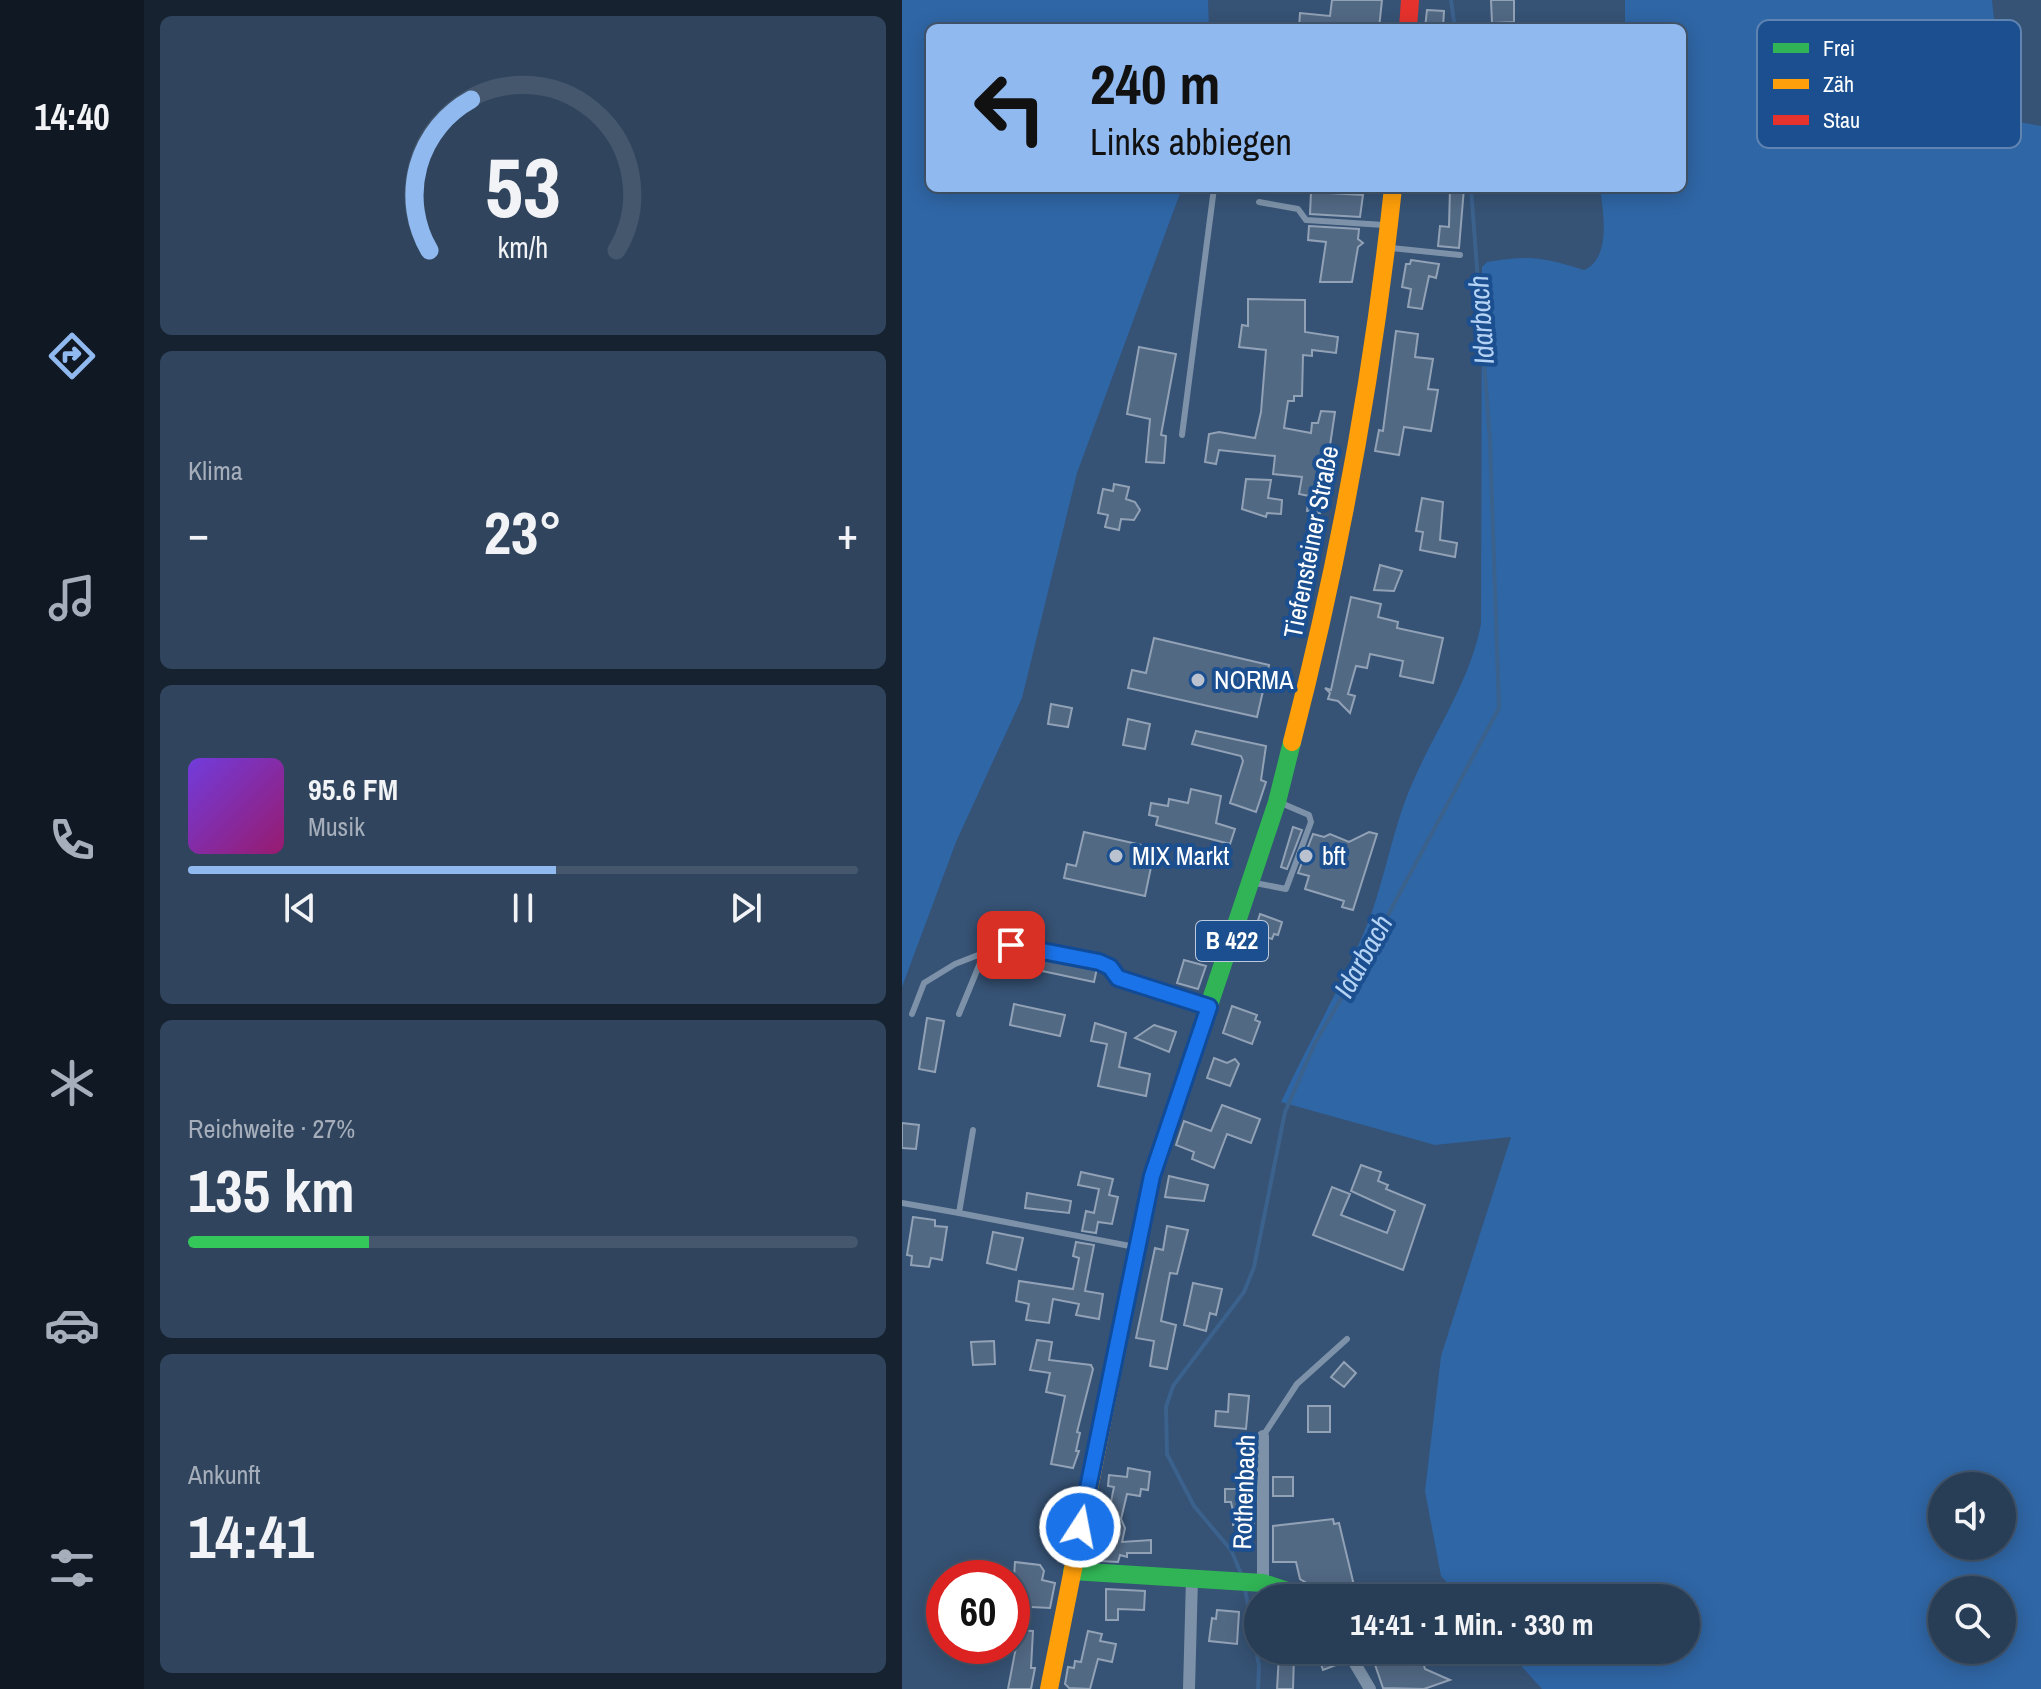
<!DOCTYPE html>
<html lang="de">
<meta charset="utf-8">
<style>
:root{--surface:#283e57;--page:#30455d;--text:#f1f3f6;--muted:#a5aeba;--line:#44576d;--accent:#90b9f0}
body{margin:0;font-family:"Archivo Narrow",sans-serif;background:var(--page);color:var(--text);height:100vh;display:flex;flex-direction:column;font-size:30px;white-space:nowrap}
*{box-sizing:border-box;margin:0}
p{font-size:26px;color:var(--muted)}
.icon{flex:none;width:44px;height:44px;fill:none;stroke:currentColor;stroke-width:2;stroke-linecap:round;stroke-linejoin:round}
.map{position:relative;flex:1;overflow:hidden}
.panel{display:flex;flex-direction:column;gap:16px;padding:16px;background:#162230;width:758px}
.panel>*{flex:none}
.guide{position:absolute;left:24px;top:24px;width:760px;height:168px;border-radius:12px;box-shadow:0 4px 20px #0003,0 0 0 2px var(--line);background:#90b9f0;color:#111;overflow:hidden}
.controls{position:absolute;left:1026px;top:1472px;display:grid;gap:16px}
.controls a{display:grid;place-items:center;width:88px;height:88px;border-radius:50%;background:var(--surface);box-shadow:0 4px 20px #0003,0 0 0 2px var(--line);font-size:40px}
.speed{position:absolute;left:24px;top:1560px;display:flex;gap:16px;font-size:40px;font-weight:700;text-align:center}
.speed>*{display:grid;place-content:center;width:104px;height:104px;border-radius:50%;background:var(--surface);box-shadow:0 4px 20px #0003,0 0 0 2px var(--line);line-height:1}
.speed .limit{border:12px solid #d22;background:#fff;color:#111}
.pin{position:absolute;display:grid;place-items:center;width:68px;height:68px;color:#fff;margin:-34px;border-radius:16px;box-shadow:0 4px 12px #0006}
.me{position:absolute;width:88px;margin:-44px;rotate:11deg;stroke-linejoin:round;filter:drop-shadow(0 0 6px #0008)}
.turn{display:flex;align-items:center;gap:28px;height:168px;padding:0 32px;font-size:36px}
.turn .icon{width:104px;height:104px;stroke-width:2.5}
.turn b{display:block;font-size:56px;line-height:68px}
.big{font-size:60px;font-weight:700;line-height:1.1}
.panel .widget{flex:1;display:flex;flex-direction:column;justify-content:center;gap:12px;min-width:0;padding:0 28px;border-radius:12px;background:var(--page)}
.panel .dial{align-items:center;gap:0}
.dial svg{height:208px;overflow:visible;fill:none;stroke:var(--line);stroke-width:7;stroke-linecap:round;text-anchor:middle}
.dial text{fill:var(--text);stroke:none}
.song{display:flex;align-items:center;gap:24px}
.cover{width:96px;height:96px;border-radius:12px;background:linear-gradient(135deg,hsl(260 70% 55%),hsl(320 70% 35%))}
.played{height:8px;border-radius:4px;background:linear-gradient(90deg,var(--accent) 55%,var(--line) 55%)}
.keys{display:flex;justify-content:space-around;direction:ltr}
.heat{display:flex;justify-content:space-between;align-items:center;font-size:44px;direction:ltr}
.charge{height:12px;border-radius:6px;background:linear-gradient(90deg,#34c759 27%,var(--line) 0)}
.trip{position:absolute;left:342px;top:1584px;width:456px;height:80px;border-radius:40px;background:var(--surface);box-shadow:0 4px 20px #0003,0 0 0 2px var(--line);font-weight:700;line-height:80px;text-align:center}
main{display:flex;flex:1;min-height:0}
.dock{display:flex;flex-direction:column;width:144px;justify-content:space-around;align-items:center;background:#101923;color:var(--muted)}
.dock .icon{width:56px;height:56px}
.dock .on{color:var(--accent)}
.dock b{font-size:36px;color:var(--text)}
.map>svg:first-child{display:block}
.green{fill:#2f66a5;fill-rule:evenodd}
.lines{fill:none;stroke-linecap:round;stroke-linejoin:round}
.stream{stroke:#3b618d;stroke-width:4}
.building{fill:#526984;stroke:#92a2b6;stroke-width:2}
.lane{stroke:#7d92a8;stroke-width:6}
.street{stroke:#7d92a8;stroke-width:12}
.fast{stroke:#30b455;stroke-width:18}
.slow{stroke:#ff9f0a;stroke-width:18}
.jam{stroke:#e5322d;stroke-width:18}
.route-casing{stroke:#114b97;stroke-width:20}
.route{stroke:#1a73e8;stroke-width:14}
.poi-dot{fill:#b9c2ce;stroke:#1b4f8f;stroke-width:3}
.labels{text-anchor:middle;stroke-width:8;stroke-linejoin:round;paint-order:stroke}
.shield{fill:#1b4f8f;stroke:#bbcadd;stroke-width:2}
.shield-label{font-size:24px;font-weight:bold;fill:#fff}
.street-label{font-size:26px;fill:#fff;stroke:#1b4f8f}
.poi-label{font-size:26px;fill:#fff;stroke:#1b4f8f;text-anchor:start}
.water-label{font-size:28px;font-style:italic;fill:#b5d3f5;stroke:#1b4f8f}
.key{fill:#1b4f8f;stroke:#5f84b1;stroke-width:2}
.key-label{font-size:22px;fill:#fff}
</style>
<main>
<nav class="dock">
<b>14:40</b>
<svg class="icon on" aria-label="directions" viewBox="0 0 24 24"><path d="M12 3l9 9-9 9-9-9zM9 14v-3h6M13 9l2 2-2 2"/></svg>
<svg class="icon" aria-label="music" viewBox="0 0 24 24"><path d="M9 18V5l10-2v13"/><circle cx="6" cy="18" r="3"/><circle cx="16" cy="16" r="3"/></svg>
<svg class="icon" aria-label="phone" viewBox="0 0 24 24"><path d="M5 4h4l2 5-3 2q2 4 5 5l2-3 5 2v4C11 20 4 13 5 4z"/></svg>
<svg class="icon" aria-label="climate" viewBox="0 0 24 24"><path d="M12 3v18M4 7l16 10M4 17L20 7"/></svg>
<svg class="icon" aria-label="car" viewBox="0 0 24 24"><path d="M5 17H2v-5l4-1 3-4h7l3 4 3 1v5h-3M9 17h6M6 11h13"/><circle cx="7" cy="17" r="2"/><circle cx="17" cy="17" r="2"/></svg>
<svg class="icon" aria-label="filters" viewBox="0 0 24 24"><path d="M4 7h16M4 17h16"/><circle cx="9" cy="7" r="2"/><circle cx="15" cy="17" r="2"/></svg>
</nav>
<section class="panel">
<div class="widget dial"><svg viewBox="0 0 100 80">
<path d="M14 69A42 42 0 1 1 86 69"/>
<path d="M14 69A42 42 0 0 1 30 11" stroke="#90b9f0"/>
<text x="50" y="56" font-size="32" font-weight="700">53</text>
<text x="50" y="72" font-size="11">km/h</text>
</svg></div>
<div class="widget"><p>Klima</p>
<div class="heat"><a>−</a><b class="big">23°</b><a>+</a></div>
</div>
<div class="widget">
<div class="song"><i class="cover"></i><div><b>95.6 FM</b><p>Musik</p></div></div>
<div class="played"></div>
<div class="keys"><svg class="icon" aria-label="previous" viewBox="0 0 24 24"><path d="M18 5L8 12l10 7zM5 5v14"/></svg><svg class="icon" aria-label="pause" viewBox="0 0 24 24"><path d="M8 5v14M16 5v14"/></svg><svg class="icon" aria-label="next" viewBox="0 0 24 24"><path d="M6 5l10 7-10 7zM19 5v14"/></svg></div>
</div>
<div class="widget"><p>Reichweite · 27%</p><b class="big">135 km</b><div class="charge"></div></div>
<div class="widget"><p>Ankunft</p><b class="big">14:41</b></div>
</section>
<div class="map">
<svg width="1139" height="1689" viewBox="0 0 1139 1689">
<rect width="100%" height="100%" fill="#365274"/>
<path class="green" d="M0,0H306L307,28H28V188H280L175,473L120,698L54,842L0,987Z
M723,0H1090L1094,38L1070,72L1086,116L1139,126V1689H640L605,1650H784V1598H559L539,1576L523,1491L539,1356L609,1137L533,1145L379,1102C407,1042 442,982 467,920C485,872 492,821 514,775C537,724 568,680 579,624L580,267L585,262C631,255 639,257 682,270C710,258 701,211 698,188H780V28H723ZM1040,1486H1100V1546H1040ZM1040,1590H1100V1650H1040Z"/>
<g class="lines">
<path class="stream" d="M549,0L553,28
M340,1576L329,1550L292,1506L265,1454L264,1407L271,1386L342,1292L352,1267L383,1112L413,1043L464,956L597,708L588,441L569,188
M343,1589L357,1666L356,1689"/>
</g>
<path class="building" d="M430,0H480L477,28H397L398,13L428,16Z
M589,0H612V22L590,23Z
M525,10L542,11L541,28H523Z
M548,188H562L557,248L536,246L538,226L547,227Z
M409,192L461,195L458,217L408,214Z
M407,226L457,229L456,239L461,243L456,247L450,282H418L424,242L406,240Z
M509,260L537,264L534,278L527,276L520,309L506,307L509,289L500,287L504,264H508Z
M346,299L403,300V332L436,337L434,353L410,350V356L401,355L400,396H392V401H386L382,428L409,433L410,423H416L419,411L433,412L418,513L405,511L407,496L397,494L400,477L371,474L373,456L317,450L314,464L303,462L307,434L317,432L353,438L359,412L364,350L337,347L340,325L346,326Z
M494,331L516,334L513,357L531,359L526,389L536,390L529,431L502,427L497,455L473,451L477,430L481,431Z
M237,347L274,354L259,435L264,436L262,463L244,462L248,419L225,414Z
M344,479L369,480L366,498L380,500L379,514L365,513L364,517L340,509Z
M212,484L227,487L224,499L233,502L238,510L232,520L219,519L217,530L203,527L206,515L196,513L201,489L211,491Z
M520,498L541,502L538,540L555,543L553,557L518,550L521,532L514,531Z
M478,565L500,571L492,591L472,590Z
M449,597L479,604L476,617L496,622L495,628L541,638L531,683L498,676L501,661L468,654L465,668L454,666L446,694L453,696L448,713L436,701L426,699L428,693L423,688L429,690Z
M252,638L367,665L355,717L226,688L230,670L244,673Z
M149,704L170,708L166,727L146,724Z
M226,719L248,724L243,749L221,745Z
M294,731L364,746L359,780L364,782L354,812L328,803L341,761L339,756L290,744Z
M289,789L319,796L314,823L333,829L328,844L254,825L256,817L247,815L249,803L266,806L267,799L286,803Z
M391,827L400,830L385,869L379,867Z
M182,832L253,848L243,896L162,878L165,864L174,866Z
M467,832L475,834L451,910L440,907L442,901L403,889L407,876L396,873L411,834L422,837L428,834L447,842Z
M358,914L380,922L376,935L372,934L370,939L352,933Z
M143,958L195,968L192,982L140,971Z
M282,960L304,966L296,989L275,983Z
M112,1004L163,1015L158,1036L108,1025Z
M330,1006L355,1015L353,1020L358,1022L350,1044L321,1033Z
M25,1018L42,1021L33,1072L17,1069Z
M193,1023L224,1033L217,1067L248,1074L244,1096L196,1086L205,1044L189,1041Z
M252,1025L274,1032L267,1052L233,1038Z
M312,1058L325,1063L333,1059L337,1064L328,1086L305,1078Z
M320,1105L358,1119L349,1143L325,1134L312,1168L290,1159L292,1152L274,1145L282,1121L309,1131Z
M0,1123L17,1125L14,1149L0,1148Z
M459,1165L479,1172L476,1181L486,1185L484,1189L523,1205L501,1270L411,1235L430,1187L448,1194L439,1215L485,1233L493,1211L449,1191Z
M179,1172L211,1179L207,1195L216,1197L210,1224L196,1222L194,1233L180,1231L184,1211L192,1213L197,1189L176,1185Z
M267,1176L306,1185L302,1201L263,1197Z
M125,1193L169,1201L167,1213L123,1208Z
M11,1217L33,1220V1226L45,1227L40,1260L29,1258L27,1267L9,1265L10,1256L5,1255Z
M265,1226L286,1230L275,1274L268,1273L259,1321L274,1325L265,1369L248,1366L252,1341L234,1338L253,1248L261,1250Z
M91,1232L121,1238L114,1270L85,1263Z
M174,1242L192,1245L183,1291L201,1294L197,1319L174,1315L177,1304L151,1299L147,1323L124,1320L127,1304L114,1301L117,1281L171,1289L177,1258L171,1256Z
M291,1283L320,1289L314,1315L308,1313L304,1331L282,1325Z
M135,1340L150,1342L147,1360L189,1365L191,1369L175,1432L178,1433L174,1451H177L171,1468L149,1464L163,1396L144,1392L148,1373L128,1370Z
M92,1341L93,1364L71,1365L69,1342Z
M442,1362L454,1373L442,1387L429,1377Z
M327,1394L347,1396L344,1429L313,1426L314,1411L326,1412Z
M406,1406H428V1432H406Z
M226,1468L248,1472L246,1490L239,1489L238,1496L225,1494L219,1519L223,1528L220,1542L249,1540V1553H225V1557L218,1555L216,1562L198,1561L189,1555V1548L197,1515L206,1516L212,1487L206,1486L207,1475L225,1477Z
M371,1477H391V1496H371Z
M323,1489H352V1525H331V1511L329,1502H323Z
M431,1519L432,1524L437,1523L455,1598H430L398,1579L394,1562H371V1526Z
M113,1562L138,1565L142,1571L140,1580L153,1583L148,1608L110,1606Z
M204,1589L243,1591L242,1610L216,1609V1620H204Z
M315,1610L337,1612L335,1644L307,1641L310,1618L314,1619Z
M110,1630L131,1631L129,1668H133L129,1689H106L114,1647H110Z
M186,1631L200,1634L198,1641L214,1644L210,1662L196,1659L188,1689L167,1688L163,1684L166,1667L172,1668L173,1661L179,1662Z
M414,1650H436L442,1662L421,1670Z
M468,1650H496L500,1662L509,1659L511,1665L521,1662L523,1669L548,1680L522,1689L481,1688Z
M377,1655L392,1656L391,1689H375Z"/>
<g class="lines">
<path class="lane" d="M357,202L396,209L404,220L482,225
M489,248L558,255
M280,435L312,188
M353,883L384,889L409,822L407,815L379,803
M10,1014L22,983L53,964L94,948L109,945L197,962L208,967L216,978L304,1006
M57,1014L83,951
M71,1130L57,1213L233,1247
M0,1203L57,1213
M361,1436L395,1384L445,1339"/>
<path class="street" d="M361,1436V1583
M445,1650L468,1689
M287,1689L290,1578"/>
<path class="fast" d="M209,1379L250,1176L375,802L390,742
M170,1571L361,1583L407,1598"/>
<path class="slow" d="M390,742C437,561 471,374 491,188
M147,1689L209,1379"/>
<path class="jam" d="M506,28L508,0"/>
</g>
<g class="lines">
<g class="route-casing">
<path id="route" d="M109,945L197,962L208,967L216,978L307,1007L250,1176L178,1527"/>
</g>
<use href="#route" class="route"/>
</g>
<g class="poi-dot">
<circle cx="296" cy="680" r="8"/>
<circle cx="214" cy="856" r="8"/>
<circle cx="404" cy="856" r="8"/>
</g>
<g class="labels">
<rect class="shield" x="294" y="921" width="72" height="40" rx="6"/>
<g class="shield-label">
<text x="330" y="949">B 422</text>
</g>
<g class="street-label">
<text transform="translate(409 542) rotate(-79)" y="9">Tiefensteiner Straße</text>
<text transform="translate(342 1492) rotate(-88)" y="9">Rothenbach</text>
</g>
<g class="poi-label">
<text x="312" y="689">NORMA</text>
<text x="230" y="865">MIX Markt</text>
<text x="420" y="865">bft</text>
</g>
<g class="water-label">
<text transform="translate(579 320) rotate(-94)" y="10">Idarbach</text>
<text transform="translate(461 956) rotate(-61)" y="10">Idarbach</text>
</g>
</g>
<rect x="855" y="20" width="264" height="128" rx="12" class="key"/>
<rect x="871" y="43" width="36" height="10" fill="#30b455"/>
<rect x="871" y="79" width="36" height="10" fill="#ff9f0a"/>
<rect x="871" y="115" width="36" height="10" fill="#e5322d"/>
<g class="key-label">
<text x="921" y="56">Frei</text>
<text x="921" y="92">Zäh</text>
<text x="921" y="128">Stau</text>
</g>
</svg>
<div class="controls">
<a><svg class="icon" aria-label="sound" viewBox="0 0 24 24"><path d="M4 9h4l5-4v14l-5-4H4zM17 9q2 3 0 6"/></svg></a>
<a><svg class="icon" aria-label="search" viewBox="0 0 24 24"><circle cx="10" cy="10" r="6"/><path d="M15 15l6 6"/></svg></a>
</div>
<div class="speed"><div class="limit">60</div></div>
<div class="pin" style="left:109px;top:945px;background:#d93025"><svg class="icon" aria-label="arrive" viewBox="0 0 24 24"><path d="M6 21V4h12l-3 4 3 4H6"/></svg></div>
<svg class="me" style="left:178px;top:1527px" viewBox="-20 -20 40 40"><circle r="17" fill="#1a73e8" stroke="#fff" stroke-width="3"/><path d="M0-11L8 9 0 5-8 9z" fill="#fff"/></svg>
<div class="trip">14:41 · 1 Min. · 330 m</div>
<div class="guide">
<div class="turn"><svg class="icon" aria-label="left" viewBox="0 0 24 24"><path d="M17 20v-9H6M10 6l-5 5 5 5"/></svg><div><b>240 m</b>Links abbiegen</div></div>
</div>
</div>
</main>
